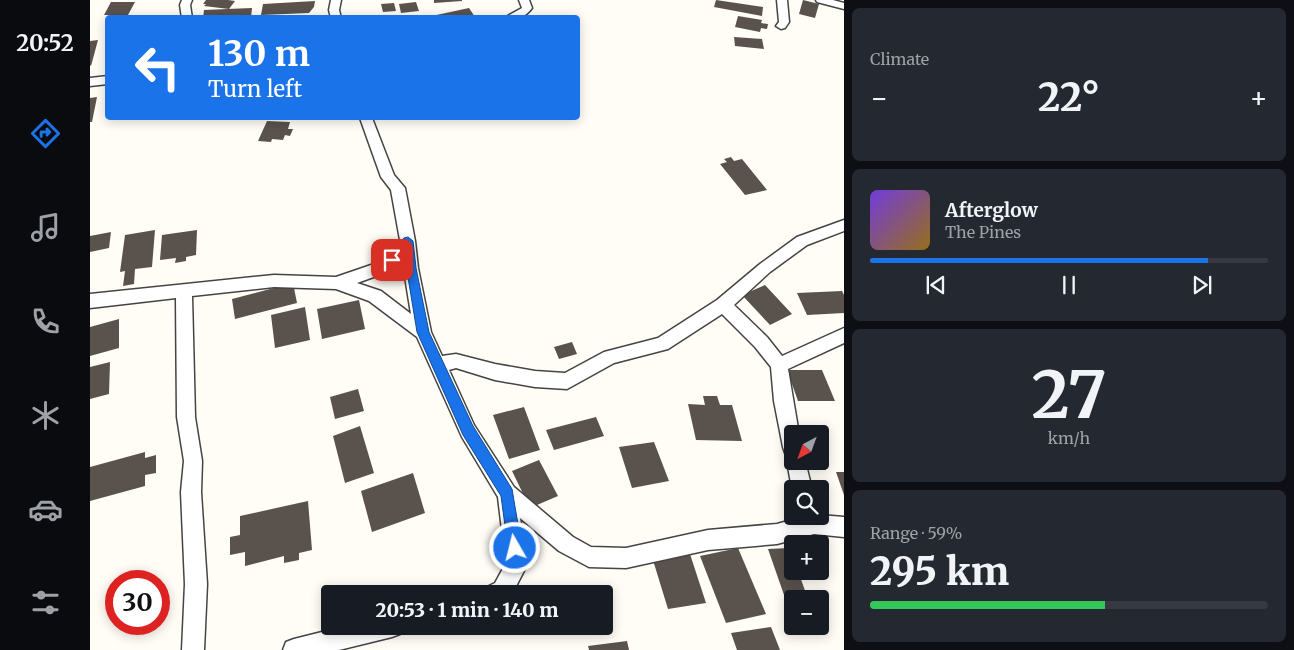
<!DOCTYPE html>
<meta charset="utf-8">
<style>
:root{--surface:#171b24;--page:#242831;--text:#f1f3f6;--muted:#9ea1a6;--line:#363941;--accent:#1a73e8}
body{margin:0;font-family:Merriweather,serif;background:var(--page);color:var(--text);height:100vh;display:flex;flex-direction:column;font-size:19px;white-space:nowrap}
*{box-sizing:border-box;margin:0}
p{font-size:16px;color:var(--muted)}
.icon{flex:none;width:28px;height:28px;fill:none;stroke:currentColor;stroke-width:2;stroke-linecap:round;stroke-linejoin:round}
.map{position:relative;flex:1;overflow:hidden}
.details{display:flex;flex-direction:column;gap:8px;padding:8px;background:#0d0f14;width:450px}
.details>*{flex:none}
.top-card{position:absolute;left:15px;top:15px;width:475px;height:105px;border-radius:5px;box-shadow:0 2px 12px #0003;background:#1a73e8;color:#fff;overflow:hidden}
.needle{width:32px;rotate:221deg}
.controls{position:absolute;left:694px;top:425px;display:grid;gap:10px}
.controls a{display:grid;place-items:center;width:45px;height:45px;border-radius:5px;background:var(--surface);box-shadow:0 2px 12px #0003;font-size:25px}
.speed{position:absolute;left:15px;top:570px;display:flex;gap:10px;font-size:25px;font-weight:700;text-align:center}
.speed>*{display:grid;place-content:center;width:65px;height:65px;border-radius:50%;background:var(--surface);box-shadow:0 2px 12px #0003;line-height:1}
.speed .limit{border:8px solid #d22;background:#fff;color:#111}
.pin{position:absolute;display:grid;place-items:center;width:42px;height:42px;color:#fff;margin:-21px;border-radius:10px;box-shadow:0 2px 8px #0006}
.me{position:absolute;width:55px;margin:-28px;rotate:352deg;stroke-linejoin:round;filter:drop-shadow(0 0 4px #0008)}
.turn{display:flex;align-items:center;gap:18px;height:105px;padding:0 20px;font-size:22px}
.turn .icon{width:65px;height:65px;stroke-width:2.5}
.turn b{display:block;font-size:35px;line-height:42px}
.big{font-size:38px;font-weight:800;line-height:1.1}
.details .tile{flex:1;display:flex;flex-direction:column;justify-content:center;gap:8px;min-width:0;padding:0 18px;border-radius:8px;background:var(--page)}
.details .dial{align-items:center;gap:0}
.dial b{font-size:65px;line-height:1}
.song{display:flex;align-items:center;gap:15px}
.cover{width:60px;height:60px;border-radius:8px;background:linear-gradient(135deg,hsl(260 70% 55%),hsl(40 70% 35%))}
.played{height:5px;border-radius:2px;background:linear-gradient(90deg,var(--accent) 85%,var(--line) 85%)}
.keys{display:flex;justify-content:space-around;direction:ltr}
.heat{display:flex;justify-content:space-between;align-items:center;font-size:28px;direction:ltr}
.charge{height:8px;border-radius:4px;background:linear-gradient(90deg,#34c759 59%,var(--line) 0)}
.trip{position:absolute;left:231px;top:585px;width:292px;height:50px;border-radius:5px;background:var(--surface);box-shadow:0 2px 12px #0003;font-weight:800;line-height:50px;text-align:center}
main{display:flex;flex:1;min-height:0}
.menu{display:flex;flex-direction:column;width:90px;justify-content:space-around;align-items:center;background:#090b0e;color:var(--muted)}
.menu .icon{width:35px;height:35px}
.menu .current{color:var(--accent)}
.menu b{font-size:22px;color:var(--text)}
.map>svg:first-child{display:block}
.building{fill:#5a524d}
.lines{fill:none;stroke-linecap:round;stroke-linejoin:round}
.minor-casing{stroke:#444;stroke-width:3}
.minor{fill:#fff;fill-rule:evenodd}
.route{fill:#1a73e8;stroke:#114b97}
</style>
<main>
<nav class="menu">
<b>20:52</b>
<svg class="icon current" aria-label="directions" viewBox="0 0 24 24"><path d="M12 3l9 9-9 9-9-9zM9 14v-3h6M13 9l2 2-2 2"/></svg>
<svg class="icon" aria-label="music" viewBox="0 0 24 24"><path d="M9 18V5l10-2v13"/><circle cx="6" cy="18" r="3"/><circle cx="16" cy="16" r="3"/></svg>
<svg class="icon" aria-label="phone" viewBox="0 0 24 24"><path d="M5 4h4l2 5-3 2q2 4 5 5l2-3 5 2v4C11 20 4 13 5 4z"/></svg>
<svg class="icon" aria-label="climate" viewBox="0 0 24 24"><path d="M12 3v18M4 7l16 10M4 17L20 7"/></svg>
<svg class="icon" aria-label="car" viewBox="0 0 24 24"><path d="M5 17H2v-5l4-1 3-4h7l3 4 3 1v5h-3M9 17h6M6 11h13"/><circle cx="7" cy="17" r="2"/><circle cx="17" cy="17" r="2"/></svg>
<svg class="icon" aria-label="filters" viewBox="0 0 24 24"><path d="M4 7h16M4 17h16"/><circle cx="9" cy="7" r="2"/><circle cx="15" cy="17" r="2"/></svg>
</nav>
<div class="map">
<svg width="754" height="650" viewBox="0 0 754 650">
<rect width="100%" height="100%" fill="#fffdf5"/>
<path class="building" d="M116,0H138L145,1L139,9L114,6L116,4H113Z
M344,0H372V1L344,3Z
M626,0L673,7L672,16L624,7Z
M713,0L729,4L725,18L709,14Z
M225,1L224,7L219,13L171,15L173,4Z
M21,2H45L38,15H14Z
M326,2L329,11L311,13L309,4Z
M304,3L306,11L293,12L291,4Z
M162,8L161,18H113L114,10Z
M379,8L385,17L337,18V17Z
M648,16L672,20L671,23L678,24L677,29L671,28L670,32L645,27Z
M644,37L672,39L674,49L645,46Z
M8,40L1,66L0,65V41Z
M7,97L2,122H0V98Z
M177,121L200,122L198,129H203L200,136L195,135L193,140L182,139L181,142L168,141Z
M641,157L644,161L652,159L677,190L655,195L630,164L637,162L634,159Z
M65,230L62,267L45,269L44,284L33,286L35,271L30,272L35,235Z
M107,230L106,255L96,257V261L85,263L86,258L70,260L72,235Z
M21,232L19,248L0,252V236Z
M203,283L207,303L145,319L142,299Z
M675,285L702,314L680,325L652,295Z
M752,291L754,295V313L717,315L707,293Z
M269,300L275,329L232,339L227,309Z
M215,307L220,340L185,348L181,315Z
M29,319V348L0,356V327Z
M482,342L487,354L469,359L464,347Z
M20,362L19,394L0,399V367Z
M697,370H732L745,401H708Z
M268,389L274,411L245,419L240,397Z
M613,396H627L630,405H642L652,441L606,440L598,404L615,405Z
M434,407L450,450L419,459L403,415Z
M506,417L514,436L464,450L456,430Z
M270,426L284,473L255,483L243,436Z
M564,442L579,481L542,488L529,447Z
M55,452V458L66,455V473L55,475V486L0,501V467Z
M730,455L736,470H719L716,461H730Z
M449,460L468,496L440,508L422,471Z
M746,472H754V495Z
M323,473L335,513L282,532L271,491Z
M218,501L222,550L209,553V560L194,563V556L155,566V552L140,555V537L150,535V516Z
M648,548L676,614L636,623L610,556Z
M699,548L702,557V571H708L718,599H702V615H701L678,549Z
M599,551L616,603L578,609L562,557Z
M681,627L690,650H647L641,633Z
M537,641L539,650H499L498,646Z"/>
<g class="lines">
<g class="minor-casing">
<path id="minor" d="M92,0H102L100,5L102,18H92L90,5Z
M241,0H251L249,10L251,18H241L239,10Z
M429,0H439L442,8C434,19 427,18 414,18L432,8Z
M687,0H697L699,22L695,28L691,29L686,26L689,22Z
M726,0H743L754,3V9L727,2Z
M18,76V84L0,86V78Z
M270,118H282L304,175L315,188L325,241L328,268L341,332L352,356L366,354L405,364L445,371L475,373L514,352L568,338L627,300L670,264L707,237L754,220V231L717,245L680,272L644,305L677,337L692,356L754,328V343L698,369L709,434H702V461H715L722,489H702L697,461L699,455L695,453L693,447L684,401L681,367L665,347L632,314L578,349L524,363L477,389L445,387L405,380L366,368L359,370L384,425L424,487L483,537L501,547L536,548L618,530L687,524L716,516H730V515L754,517V537L724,534L687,544L618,550L536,568L499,567L469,551L430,518L437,565L422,594H394L397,587L405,583L416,563L408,497L372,437L327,337L279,301L246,289L184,287L102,296L105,417L112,461L111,492L117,584L114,650H92L95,584L91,492L94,461L87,417L86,298L0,308V294L184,275L246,277L281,265L296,254L310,240L301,190L291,177ZM312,258L321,314L291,291L267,283L292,274Z
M256,626H313L310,634L302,637L249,650H193L196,642L204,639Z"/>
</g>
<use href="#minor" class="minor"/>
</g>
<path class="route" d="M318,237L323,241L326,268L339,332L383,426L422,489L432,548L430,553L425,555L420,553L418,548L411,496L373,435L327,332L314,253L305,263H298L296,260L314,238Z"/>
</svg>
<div class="controls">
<a><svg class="needle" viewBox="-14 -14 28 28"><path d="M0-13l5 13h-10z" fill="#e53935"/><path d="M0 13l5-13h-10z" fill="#9ea1a6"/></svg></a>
<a><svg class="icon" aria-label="search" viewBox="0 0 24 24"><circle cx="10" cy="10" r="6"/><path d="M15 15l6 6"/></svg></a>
<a>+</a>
<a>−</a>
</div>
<div class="speed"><div class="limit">30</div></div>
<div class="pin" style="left:302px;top:260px;background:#d93025"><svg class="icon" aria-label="arrive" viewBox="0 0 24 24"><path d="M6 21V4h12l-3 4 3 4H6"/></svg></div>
<svg class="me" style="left:425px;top:548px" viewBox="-20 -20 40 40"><circle r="17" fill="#1a73e8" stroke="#fff" stroke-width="3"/><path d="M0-11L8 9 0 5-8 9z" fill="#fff"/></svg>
<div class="trip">20:53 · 1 min · 140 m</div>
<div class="top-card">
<div class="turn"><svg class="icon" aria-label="left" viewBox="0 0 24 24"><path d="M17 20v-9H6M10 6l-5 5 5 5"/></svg><div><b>130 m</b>Turn left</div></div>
</div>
</div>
<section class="details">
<div class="tile"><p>Climate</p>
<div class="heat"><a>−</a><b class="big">22°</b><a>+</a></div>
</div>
<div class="tile">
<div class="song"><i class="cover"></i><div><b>Afterglow</b><p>The Pines</p></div></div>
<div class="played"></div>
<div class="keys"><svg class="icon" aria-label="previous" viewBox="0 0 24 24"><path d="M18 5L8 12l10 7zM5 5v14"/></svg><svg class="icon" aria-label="pause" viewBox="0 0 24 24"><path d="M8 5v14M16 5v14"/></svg><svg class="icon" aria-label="next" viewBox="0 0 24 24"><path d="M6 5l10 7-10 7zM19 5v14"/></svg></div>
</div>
<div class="tile dial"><b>27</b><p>km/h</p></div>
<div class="tile"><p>Range · 59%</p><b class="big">295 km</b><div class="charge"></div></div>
</section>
</main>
